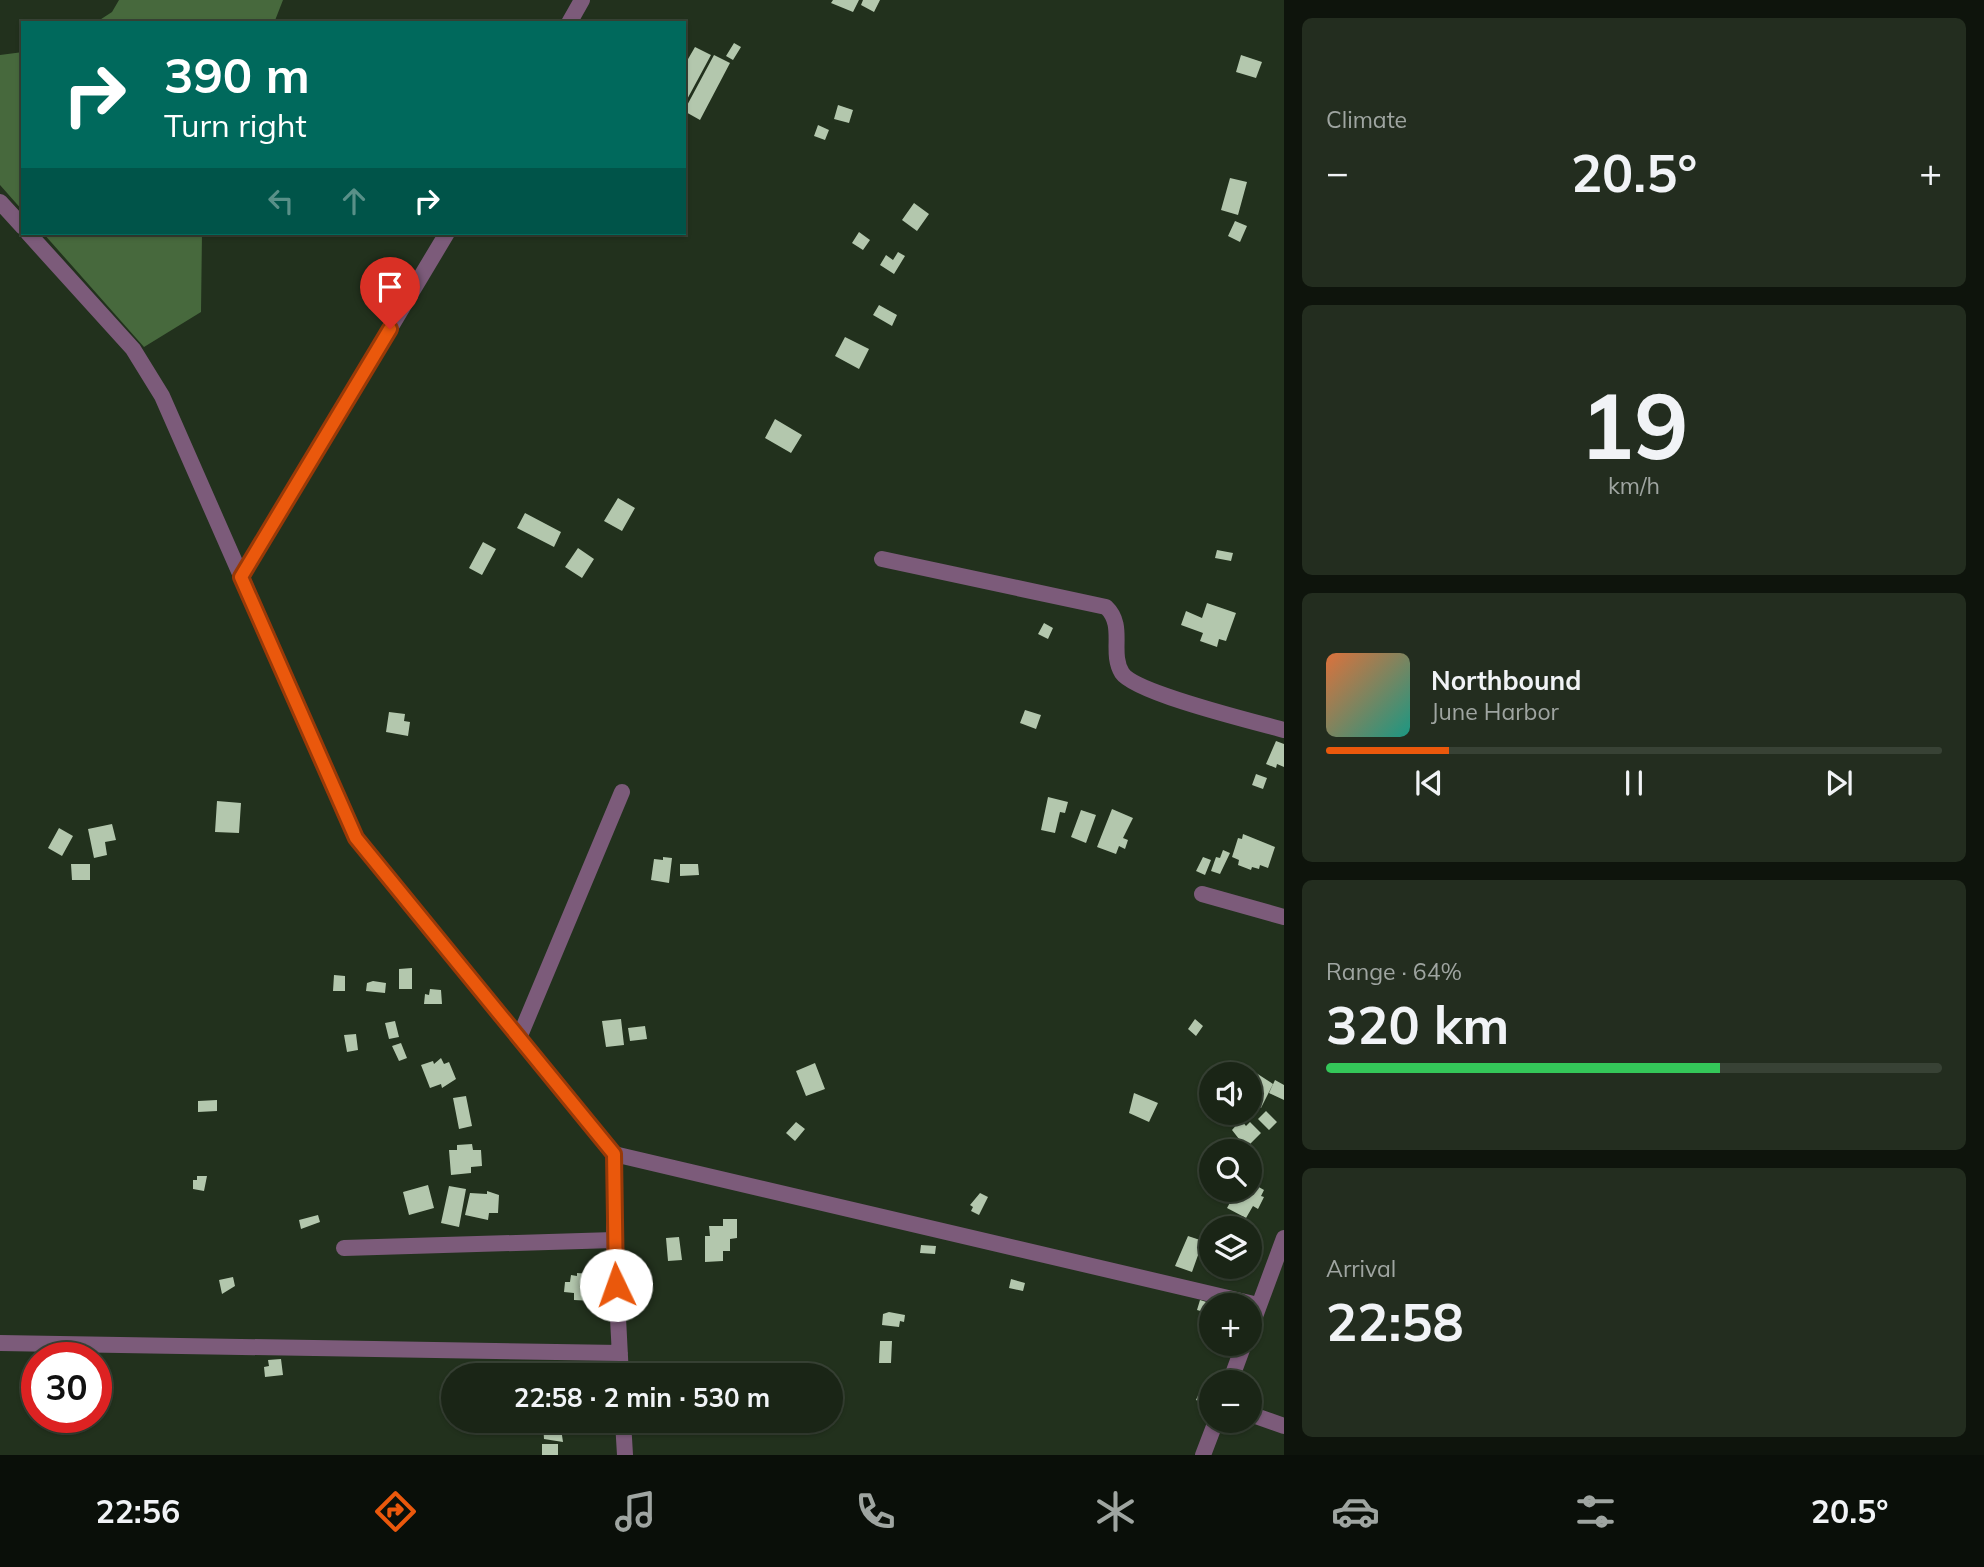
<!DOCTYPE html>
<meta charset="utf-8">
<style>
:root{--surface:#1a2516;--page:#232d1f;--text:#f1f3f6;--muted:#9fa5a1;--line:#384235;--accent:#ea580c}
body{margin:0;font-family:Mulish,sans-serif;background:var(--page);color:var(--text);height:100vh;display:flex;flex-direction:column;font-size:26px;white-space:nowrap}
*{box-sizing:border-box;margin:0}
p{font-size:23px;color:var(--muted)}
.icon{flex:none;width:38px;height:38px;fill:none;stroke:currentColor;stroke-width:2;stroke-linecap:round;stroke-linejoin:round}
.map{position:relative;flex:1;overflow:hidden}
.sheet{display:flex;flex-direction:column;gap:18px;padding:18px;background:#0e140c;width:700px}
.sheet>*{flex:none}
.banner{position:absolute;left:21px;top:21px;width:665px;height:214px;border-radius:0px;box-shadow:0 2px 5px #0004,0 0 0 2px var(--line);background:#00695c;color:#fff;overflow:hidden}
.tools{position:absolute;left:1199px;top:1062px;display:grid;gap:14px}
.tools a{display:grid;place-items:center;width:63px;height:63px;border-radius:50%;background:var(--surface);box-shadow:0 2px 5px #0004,0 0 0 2px var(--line);font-size:35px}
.speed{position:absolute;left:21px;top:1342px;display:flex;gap:14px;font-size:35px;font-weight:700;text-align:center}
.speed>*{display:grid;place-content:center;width:91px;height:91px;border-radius:50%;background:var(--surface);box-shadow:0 2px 5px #0004,0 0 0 2px var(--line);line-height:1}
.speed .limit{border:10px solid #d22;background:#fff;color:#111}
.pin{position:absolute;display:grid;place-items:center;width:60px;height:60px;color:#fff;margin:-72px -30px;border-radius:50% 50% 50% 0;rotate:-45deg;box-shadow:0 0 7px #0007}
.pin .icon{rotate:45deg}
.me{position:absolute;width:77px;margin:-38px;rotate:357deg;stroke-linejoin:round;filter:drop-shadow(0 0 5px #0008)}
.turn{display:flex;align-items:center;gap:24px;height:147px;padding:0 28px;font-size:32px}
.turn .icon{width:91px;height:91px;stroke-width:2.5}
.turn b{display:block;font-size:49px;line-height:60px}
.lanes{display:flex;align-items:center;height:66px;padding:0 28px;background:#0003;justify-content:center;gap:35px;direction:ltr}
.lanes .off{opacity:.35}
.big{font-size:52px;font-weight:700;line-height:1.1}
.sheet .tile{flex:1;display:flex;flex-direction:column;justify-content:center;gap:10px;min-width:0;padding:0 24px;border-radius:10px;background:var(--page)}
.sheet .dial{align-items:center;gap:0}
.dial b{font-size:91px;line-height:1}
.song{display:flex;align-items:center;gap:21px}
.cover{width:84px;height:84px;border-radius:10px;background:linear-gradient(135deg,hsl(20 70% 55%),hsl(170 70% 35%))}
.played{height:7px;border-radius:4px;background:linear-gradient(90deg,var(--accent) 20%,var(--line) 20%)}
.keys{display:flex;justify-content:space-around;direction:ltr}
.heat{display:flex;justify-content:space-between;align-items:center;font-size:38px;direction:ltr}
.charge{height:10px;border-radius:5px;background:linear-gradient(90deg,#34c759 64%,var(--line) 0)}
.trip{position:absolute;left:441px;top:1363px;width:402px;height:70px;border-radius:35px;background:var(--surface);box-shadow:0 2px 5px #0004,0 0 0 2px var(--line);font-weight:700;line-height:70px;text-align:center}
.dock{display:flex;height:112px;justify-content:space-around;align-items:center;background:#0a0f09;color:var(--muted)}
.dock .icon{width:49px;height:49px}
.dock .on{color:var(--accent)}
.dock b{font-size:32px;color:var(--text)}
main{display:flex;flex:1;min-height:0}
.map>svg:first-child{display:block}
.water{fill:#47693d}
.building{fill:#b3c7ad}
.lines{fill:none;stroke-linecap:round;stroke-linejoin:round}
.street{stroke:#7c5b7a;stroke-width:16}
.route-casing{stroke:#983908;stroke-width:18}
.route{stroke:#ea580c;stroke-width:12}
</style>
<main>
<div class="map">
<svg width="1284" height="1455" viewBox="0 0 1284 1455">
<rect width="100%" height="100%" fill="#22311d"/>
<path class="water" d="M119,0H283L274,23H95L112,12Z
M23,52V211L0,185V55Z
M43,233H202L201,312L144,347Z"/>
<path class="building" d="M833,0H859L853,12L831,3Z
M863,0H880L874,12L861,5Z
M734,43L741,47L733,60L726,56Z
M695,47L711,55L684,105V66Z
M714,55L730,63L700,120L684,111Z
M1241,55L1262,62L1256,78L1236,72Z
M838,105L853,110L849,123L834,119Z
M818,125L829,130L825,140L814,136Z
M1230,178L1247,182L1238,215L1221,210Z
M914,203L929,214L917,231L902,220Z
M1235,221L1247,226L1240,242L1228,236Z
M859,232L870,240L863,250L852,243Z
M898,252L905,256L894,274L880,265L886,255L893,260Z
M879,305L897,315L892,326L873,315Z
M845,337L869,349L859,369L835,356Z
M775,419L802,435L791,453L765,438Z
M618,498L635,508L622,531L604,521Z
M525,513L561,532L554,547L517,528Z
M483,542L496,549L482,575L469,568Z
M578,548L594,559L582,578L565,567Z
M1217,550L1233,553L1231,561L1215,558Z
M1207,603L1236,613L1226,641L1219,639L1217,647L1200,641L1203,633L1181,625L1186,611L1202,618Z
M1044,623L1053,628L1048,639L1038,634Z
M1025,710L1041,715L1036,729L1020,723Z
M389,712L405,714L404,721L410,722L408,736L386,732Z
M1276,741L1284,744V767L1277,764L1276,768L1266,764Z
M1256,774L1267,778L1263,789L1252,785Z
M1048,797L1068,802L1065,813L1060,812L1055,833L1041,830Z
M217,801L241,803L239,833L215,832Z
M1112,809L1133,818L1123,838L1128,840L1125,849L1119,846L1116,854L1097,847Z
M1081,810L1096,815L1086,843L1071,837Z
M112,824L116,840L105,842L107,855L94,858L88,829Z
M59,828L73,836L62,856L48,848Z
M1243,834L1275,847L1268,868L1260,865L1259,869L1252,867L1251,870L1238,865L1239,860L1232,857L1238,838L1242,839Z
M1223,850L1230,853L1220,874L1211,871L1216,857L1220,858Z
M663,857L672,858L669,883L651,880L654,859L663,860Z
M1203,857L1211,860L1205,875L1196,871Z
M71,864H90V880H72Z
M680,864H698L699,875L680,876Z
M412,968V989H399V969Z
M334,975L345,976V991H333Z
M373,981L386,983L385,993L366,991L367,983Z
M430,989L441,990L442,1004H424L425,994L429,995Z
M621,1019L624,1045L606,1047L602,1021Z
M1195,1019L1203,1026L1196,1036L1188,1029Z
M395,1021L399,1037L389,1039L385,1023Z
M645,1026L647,1039L630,1041L628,1028Z
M356,1034L358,1050L347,1052L344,1035Z
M401,1043L407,1058L399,1061L392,1046Z
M441,1058L444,1064L449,1062L456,1079L442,1088L441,1084L430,1088L421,1065L433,1061L434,1064Z
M815,1063L825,1089L806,1096L796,1071Z
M1253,1071L1273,1084L1261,1108L1250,1101V1077Z
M1275,1080L1284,1085V1100L1269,1093Z
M1134,1093L1158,1103L1149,1122L1129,1113Z
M466,1096L472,1126L459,1129L453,1098Z
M217,1100V1111L198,1112V1101Z
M1266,1111L1277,1122L1269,1130L1258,1119Z
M1241,1120L1246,1126L1250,1122L1261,1133L1246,1148L1232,1130Z
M796,1122L805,1129L795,1141L786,1133Z
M472,1144L473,1150H481L482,1166L471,1167V1173L451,1175L449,1150H457V1145Z
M197,1176H207L204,1191L193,1189V1180H197Z
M1250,1182L1264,1190L1261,1196L1264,1197L1258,1209L1253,1206L1246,1218L1227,1208L1237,1190H1250Z
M428,1185L434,1208L409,1215L403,1192Z
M449,1186L466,1189L459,1227L441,1223Z
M487,1191L499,1195L498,1213H489L488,1220L465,1215L470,1193L487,1194Z
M980,1193L988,1197L979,1215L971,1211L973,1207L970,1205Z
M318,1215L320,1222L301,1229L299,1220Z
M723,1219H737V1238L730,1239V1251H723V1261L705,1262V1236H710L709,1226H723Z
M1188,1236L1203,1241L1192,1272L1175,1266Z
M679,1237L682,1260L668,1261L666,1238Z
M921,1245L936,1246L935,1254L920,1253Z
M577,1273L590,1274L589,1285H594L593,1301L574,1300V1293L564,1292L565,1282H570L571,1275L577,1276Z
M233,1277L235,1286L222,1294L219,1280Z
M1011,1279L1025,1283L1023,1291L1009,1288Z
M1200,1300L1216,1305L1211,1306V1314L1197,1310Z
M889,1312L905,1315L904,1322L900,1321L899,1327L882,1325L883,1314Z
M880,1341H892L891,1363H879Z
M281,1359L283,1375L265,1377L264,1367L269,1366L268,1360Z
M1200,1391L1211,1395L1209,1405L1196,1400Z
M543,1422H560L563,1442L544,1439Z
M542,1444H558V1455H542Z"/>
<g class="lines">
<path class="street" d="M569,23L582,0
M0,202L23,227
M28,233L133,349L162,396L356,838L614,1154L1258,1305
M882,559L1106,607C1126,626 1109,652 1122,673C1135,693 1255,722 1284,730
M241,577L447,233
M1202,894L1284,917
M519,1038L622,792
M614,1154V1240L621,1376
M344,1248L614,1240
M1250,1330L1284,1238
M0,1343L620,1353
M1230,1382L1244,1344
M1250,1414L1284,1426
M623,1421L625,1455
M1203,1455L1216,1421"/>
</g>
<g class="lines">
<g class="route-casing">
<path id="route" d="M390,329L241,577L356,838L614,1154L616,1285"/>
</g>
<use href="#route" class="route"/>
</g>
</svg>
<div class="tools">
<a><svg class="icon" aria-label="sound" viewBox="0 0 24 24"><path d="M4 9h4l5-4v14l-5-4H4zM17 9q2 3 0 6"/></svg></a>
<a><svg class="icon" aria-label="search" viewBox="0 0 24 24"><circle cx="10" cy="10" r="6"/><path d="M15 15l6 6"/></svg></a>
<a><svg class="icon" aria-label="layers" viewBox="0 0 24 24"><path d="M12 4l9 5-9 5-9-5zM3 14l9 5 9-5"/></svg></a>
<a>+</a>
<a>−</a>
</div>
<div class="speed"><div class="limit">30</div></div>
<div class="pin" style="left:390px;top:329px;background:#d93025"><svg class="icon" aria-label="arrive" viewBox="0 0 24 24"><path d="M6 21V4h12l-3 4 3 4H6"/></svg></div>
<svg class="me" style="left:616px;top:1285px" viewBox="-20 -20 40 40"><circle r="19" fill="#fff"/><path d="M0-13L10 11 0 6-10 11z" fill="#ea580c"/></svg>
<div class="trip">22:58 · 2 min · 530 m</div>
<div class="banner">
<div class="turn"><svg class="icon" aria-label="right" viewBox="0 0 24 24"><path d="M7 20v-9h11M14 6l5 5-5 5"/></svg><div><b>390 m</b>Turn right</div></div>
<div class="lanes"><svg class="icon off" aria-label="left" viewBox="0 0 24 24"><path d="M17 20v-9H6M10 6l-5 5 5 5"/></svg><svg class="icon off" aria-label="ahead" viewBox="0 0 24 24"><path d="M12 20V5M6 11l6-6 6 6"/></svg><svg class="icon" aria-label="right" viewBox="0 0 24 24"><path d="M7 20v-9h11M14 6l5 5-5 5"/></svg></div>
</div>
</div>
<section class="sheet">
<div class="tile"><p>Climate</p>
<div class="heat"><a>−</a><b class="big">20.5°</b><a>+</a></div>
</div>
<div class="tile dial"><b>19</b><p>km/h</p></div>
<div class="tile">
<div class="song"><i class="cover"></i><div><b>Northbound</b><p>June Harbor</p></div></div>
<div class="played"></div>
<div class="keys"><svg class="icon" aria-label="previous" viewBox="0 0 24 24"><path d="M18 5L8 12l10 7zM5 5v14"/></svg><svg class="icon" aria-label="pause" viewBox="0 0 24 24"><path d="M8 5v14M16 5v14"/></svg><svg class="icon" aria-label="next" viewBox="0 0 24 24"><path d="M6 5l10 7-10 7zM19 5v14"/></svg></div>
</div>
<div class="tile"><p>Range · 64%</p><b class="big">320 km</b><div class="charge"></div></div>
<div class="tile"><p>Arrival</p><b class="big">22:58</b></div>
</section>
</main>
<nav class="dock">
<b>22:56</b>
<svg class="icon on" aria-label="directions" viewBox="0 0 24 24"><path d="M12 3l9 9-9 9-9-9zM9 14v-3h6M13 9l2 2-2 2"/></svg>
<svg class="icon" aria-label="music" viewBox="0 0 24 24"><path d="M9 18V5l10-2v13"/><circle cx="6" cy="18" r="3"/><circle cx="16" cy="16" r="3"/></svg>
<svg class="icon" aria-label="phone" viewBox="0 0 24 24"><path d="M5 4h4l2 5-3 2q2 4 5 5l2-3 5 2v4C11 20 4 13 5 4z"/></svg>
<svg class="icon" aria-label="climate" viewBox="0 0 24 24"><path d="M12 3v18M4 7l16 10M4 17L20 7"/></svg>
<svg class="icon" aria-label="car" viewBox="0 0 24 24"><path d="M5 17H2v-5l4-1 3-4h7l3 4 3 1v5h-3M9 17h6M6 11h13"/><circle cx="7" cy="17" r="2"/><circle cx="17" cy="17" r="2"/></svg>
<svg class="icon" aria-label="filters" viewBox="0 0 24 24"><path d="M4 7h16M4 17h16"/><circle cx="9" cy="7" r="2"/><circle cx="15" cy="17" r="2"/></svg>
<b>20.5°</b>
</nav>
